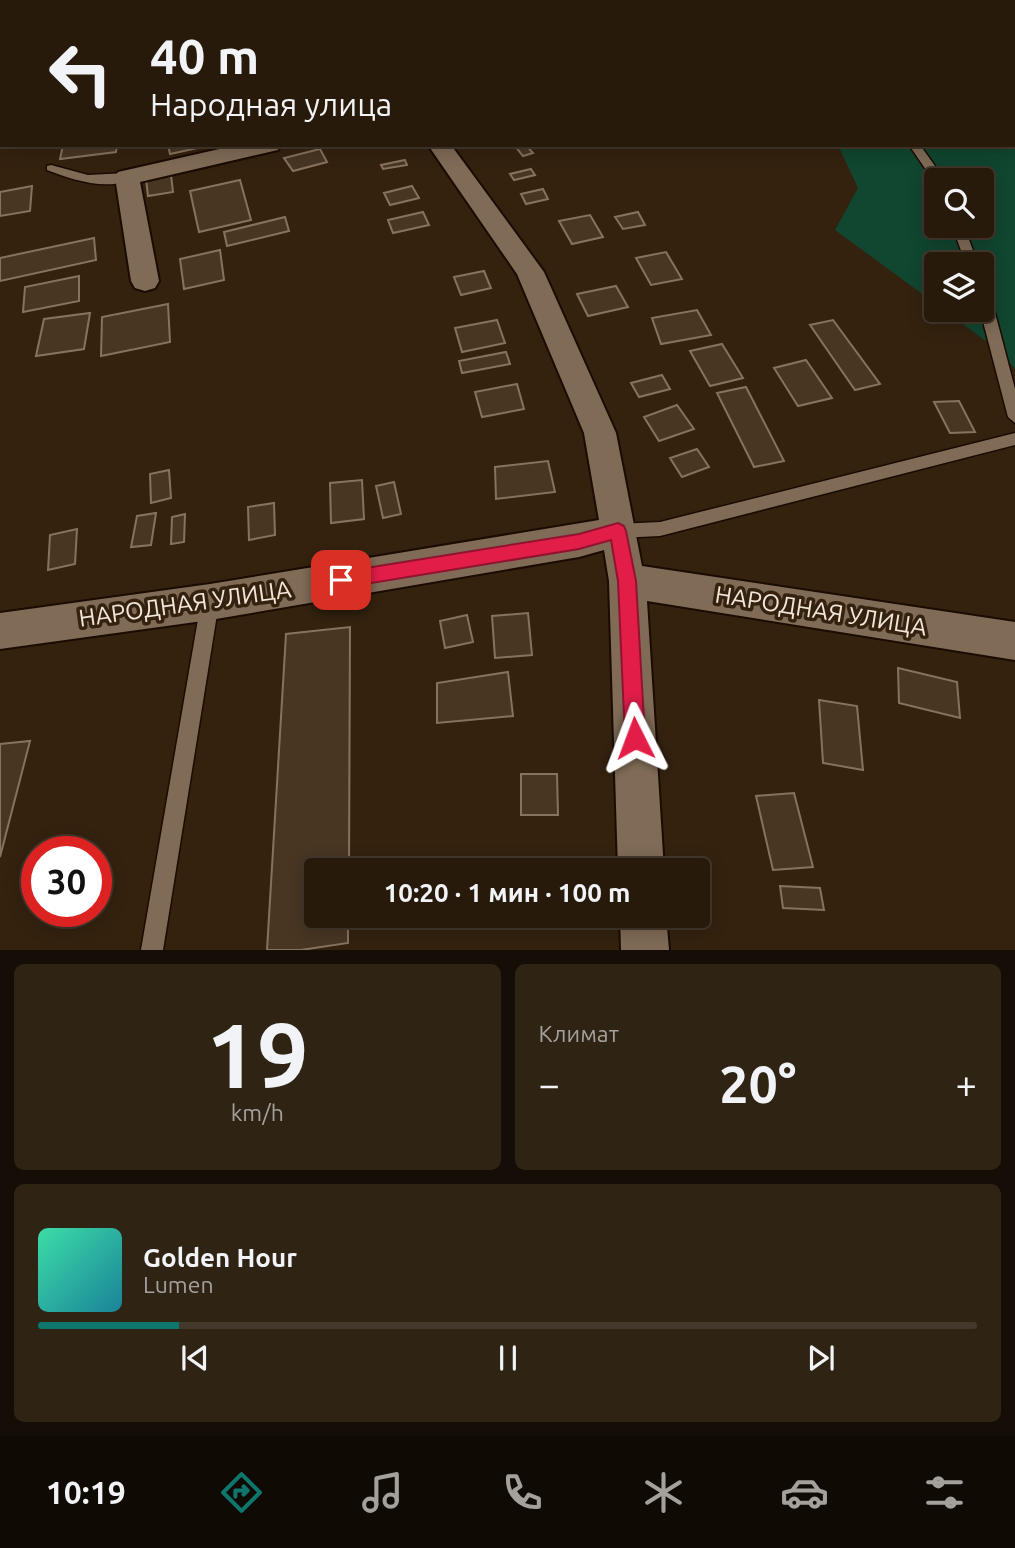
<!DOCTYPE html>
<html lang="ru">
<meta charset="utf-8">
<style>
:root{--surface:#271a0b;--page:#2f2314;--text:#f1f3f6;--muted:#a4a19d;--line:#43382c;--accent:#0f766e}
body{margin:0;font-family:Ubuntu,sans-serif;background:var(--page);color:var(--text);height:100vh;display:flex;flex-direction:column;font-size:26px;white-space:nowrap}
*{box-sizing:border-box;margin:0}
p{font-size:23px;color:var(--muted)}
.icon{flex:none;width:38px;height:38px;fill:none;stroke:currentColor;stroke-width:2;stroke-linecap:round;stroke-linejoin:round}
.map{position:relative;height:950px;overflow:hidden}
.sheet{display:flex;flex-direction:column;gap:14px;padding:14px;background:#150e06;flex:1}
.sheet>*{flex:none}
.top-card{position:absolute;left:0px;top:0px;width:1015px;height:147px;box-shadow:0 4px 18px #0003,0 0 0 2px var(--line);background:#271a0b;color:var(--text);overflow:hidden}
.fabs{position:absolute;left:924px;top:168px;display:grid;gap:14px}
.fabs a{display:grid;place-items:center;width:70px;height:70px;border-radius:7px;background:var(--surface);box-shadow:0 4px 18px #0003,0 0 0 2px var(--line);font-size:35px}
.speed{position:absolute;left:21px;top:836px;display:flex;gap:14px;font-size:35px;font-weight:700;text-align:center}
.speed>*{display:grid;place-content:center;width:91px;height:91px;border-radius:50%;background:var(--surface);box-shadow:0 4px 18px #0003,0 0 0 2px var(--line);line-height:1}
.speed .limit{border:10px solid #d22;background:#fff;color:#111}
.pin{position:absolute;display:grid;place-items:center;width:60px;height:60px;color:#fff;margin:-30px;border-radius:14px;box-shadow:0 4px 10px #0006}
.me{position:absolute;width:77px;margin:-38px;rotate:357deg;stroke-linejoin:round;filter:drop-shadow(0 0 5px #0008)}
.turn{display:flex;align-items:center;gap:24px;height:147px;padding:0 35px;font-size:32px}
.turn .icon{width:91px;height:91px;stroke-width:2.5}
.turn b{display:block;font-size:49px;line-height:60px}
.big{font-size:52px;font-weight:700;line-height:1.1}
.sheet .card{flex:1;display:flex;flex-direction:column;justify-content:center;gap:10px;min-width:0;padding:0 24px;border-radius:10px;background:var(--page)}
.sheet .dial{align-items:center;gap:0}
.dial b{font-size:91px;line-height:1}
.song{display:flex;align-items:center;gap:21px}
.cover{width:84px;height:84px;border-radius:10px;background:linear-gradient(135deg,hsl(160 70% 55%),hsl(190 70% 35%))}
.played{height:7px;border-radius:4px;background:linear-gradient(90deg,var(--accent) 15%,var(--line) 15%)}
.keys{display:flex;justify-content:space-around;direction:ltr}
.heat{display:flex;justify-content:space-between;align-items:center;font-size:38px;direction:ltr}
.sheet .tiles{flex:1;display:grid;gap:14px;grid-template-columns:1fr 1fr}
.card:last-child{grid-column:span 2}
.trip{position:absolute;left:304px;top:858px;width:406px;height:70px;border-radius:7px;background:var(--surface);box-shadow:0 4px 18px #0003,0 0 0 2px var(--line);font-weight:700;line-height:70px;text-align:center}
.menu{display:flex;height:112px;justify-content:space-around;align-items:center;background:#100a04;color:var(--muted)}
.menu .icon{width:49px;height:49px}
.menu .on{color:var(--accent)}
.menu b{font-size:32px;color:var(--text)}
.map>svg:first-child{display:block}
.green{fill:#114630;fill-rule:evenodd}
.building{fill:#483623;stroke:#87725d;stroke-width:2}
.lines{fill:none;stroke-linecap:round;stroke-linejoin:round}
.service-casing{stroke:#1b0b00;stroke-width:3}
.minor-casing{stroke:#1b0b00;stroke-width:4}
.tertiary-casing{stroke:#1b0b00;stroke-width:4}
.service{fill:#7f6b56;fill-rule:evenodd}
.minor{fill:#7f6b56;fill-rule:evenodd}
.tertiary{fill:#7f6b56;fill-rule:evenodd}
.route{fill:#e11d48;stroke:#92132f;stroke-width:2}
.labels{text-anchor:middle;stroke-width:7;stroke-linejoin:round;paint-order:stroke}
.street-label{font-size:24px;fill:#f2e6da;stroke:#34220f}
</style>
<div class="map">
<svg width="1015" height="950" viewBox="0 0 1015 950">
<rect width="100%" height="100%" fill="#34220f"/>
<path class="green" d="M811,0H1015V369L998,350L944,310H982V264H936V304L835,230L858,188L838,145H1013V2H802ZM936,180H982V226H936Z"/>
<path class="building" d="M63,145H117L116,152L60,159Z
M168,145H207V146L170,154Z
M526,145L533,153L523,156L515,146Z
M320,149L327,162L293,171L284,158Z
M405,160L407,165L383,169L381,165Z
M531,169L535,175L514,180L510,174Z
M171,175L173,192L148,196L146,179Z
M240,180L251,220L199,232L190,191Z
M32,186L30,211L0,216V192Z
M412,186L419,198L390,205L384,193Z
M543,189L548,199L526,204L521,194Z
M423,212L429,225L393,233L388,220Z
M638,212L645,225L623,229L615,217Z
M590,215L603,237L572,244L559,221Z
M285,217L289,231L227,246L224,232Z
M94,238L96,260L0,281V258Z
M220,250L224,280L184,289L180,259Z
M666,252L682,279L651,285L636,258Z
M484,271L491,288L461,295L454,277Z
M79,276V301L23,312L25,287Z
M616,286L628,307L588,316L577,294Z
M168,304L170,342L101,356L102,317Z
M697,310L711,335L661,344L652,318Z
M90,313L84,349L36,356L44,319Z
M497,320L505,343L462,352L455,328Z
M833,320L880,384L855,390L810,325Z
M722,344L743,378L710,386L690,351Z
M506,352L510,364L462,373L459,361Z
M806,360L832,398L798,406L774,368Z
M662,375L670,389L639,397L631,383Z
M517,384L524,409L482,417L475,392Z
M746,387L784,461L754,467L717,393Z
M959,401L975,432L950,433L934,402Z
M677,405L694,429L659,441L644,417Z
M697,449L709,467L682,477L670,458Z
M548,461L555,492L496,499L495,467Z
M169,470L171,498L151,503L150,474Z
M362,480L364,519L331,523L330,483Z
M394,482L401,514L383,518L376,486Z
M274,503L275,535L249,540L248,507Z
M156,513L151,545L131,547L137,516Z
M185,514L184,542L171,544L172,517Z
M77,529L75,564L48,570L50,535Z
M528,613L532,655L495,658L492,616Z
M467,615L473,642L445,648L440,621Z
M350,627L349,870H317V915H348V943L301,950H267L286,634Z
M898,668L957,682L960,718L899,703Z
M508,672L513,716L437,723V683Z
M819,700L857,706L863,770L823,763Z
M30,741L0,857V744Z
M521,774H557L558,815H521Z
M794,793L813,867L773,870L756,796Z
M780,886L820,888L824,910L783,908Z"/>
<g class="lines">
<g class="service-casing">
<path id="service" d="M856,0H882L855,2Z
M904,0H939L938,2Z
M909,145H920L945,180L935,183Z
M51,165L88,175L127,173L133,177C111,193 70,179 47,170V166Z
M952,226H964L978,264H966Z
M982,285L989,290L1015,389V423L1008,417L980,310Z
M1015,433V445L660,536L618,538L612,536L610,531L612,526L618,524L660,522Z
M210,594L216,596L219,602L163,950H141L201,602L204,596Z"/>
</g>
<g class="minor-casing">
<path id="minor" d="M340,0H358L359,2H340Z
M237,145H281L278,150L140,182L159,281L155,288L145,291L135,288L131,281L115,177L118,172Z
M428,145H451L544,272L616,433L642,566L1015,622V660L647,601L664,870H618L609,581L604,550L579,557L210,620L0,649V613L210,584L599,520L584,433L517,274Z
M620,915H666L669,950H621Z"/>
</g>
<g class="tertiary-casing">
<path id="tertiary" d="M126,0H153L125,2Z
M0,33H2V47H0Z"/>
</g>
<use href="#service" class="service"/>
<use href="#minor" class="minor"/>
<use href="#tertiary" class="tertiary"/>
</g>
<path class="route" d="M618,523L624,526L626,531L636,581L645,738L642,745L635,748L628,745L625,738L618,581L611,540L579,549L341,588L335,586L333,580L335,575L341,572L579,534Z"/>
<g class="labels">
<g class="street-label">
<text transform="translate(185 604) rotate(-8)" y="8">НАРОДНАЯ УЛИЦА</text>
<text transform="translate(821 611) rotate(9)" y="8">НАРОДНАЯ УЛИЦА</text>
</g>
</g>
</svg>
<div class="fabs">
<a><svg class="icon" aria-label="search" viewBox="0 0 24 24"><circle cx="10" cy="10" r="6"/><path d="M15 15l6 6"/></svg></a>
<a><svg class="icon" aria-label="layers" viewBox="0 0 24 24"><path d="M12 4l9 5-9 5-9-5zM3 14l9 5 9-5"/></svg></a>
</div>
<div class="speed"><div class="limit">30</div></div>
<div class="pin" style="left:341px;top:580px;background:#d93025"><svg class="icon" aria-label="arrive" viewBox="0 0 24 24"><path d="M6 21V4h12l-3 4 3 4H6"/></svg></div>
<svg class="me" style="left:635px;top:738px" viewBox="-20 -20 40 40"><path d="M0-17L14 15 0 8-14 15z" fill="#e11d48" stroke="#fff" stroke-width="4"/></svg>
<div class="trip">10:20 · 1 мин · 100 m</div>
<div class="top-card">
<div class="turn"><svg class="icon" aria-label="left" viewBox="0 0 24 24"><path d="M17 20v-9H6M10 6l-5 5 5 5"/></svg><div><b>40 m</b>Народная улица</div></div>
</div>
</div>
<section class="sheet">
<div class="tiles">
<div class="card dial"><b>19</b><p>km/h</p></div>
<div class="card"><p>Климат</p>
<div class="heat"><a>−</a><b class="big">20°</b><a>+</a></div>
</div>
<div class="card">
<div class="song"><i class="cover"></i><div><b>Golden Hour</b><p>Lumen</p></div></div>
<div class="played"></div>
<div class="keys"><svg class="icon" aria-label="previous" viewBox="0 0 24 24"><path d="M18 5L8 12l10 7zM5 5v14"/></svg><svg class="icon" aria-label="pause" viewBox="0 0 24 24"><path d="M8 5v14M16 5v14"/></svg><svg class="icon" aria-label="next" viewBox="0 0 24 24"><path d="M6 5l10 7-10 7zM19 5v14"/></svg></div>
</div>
</div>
</section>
<nav class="menu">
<b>10:19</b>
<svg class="icon on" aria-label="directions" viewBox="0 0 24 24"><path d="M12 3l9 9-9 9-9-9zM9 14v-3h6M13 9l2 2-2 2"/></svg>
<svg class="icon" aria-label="music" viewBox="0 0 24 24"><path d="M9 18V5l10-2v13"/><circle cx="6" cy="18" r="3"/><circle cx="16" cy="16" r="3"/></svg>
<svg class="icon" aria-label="phone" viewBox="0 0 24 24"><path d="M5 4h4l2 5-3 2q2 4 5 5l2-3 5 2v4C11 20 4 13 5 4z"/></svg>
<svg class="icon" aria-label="climate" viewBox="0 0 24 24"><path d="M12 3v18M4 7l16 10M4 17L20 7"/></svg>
<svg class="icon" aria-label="car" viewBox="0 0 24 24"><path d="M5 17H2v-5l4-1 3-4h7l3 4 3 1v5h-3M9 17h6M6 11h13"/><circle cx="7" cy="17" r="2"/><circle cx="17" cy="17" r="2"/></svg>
<svg class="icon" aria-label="filters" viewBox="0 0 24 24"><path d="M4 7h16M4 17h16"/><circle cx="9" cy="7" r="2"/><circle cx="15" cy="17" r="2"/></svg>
</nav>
